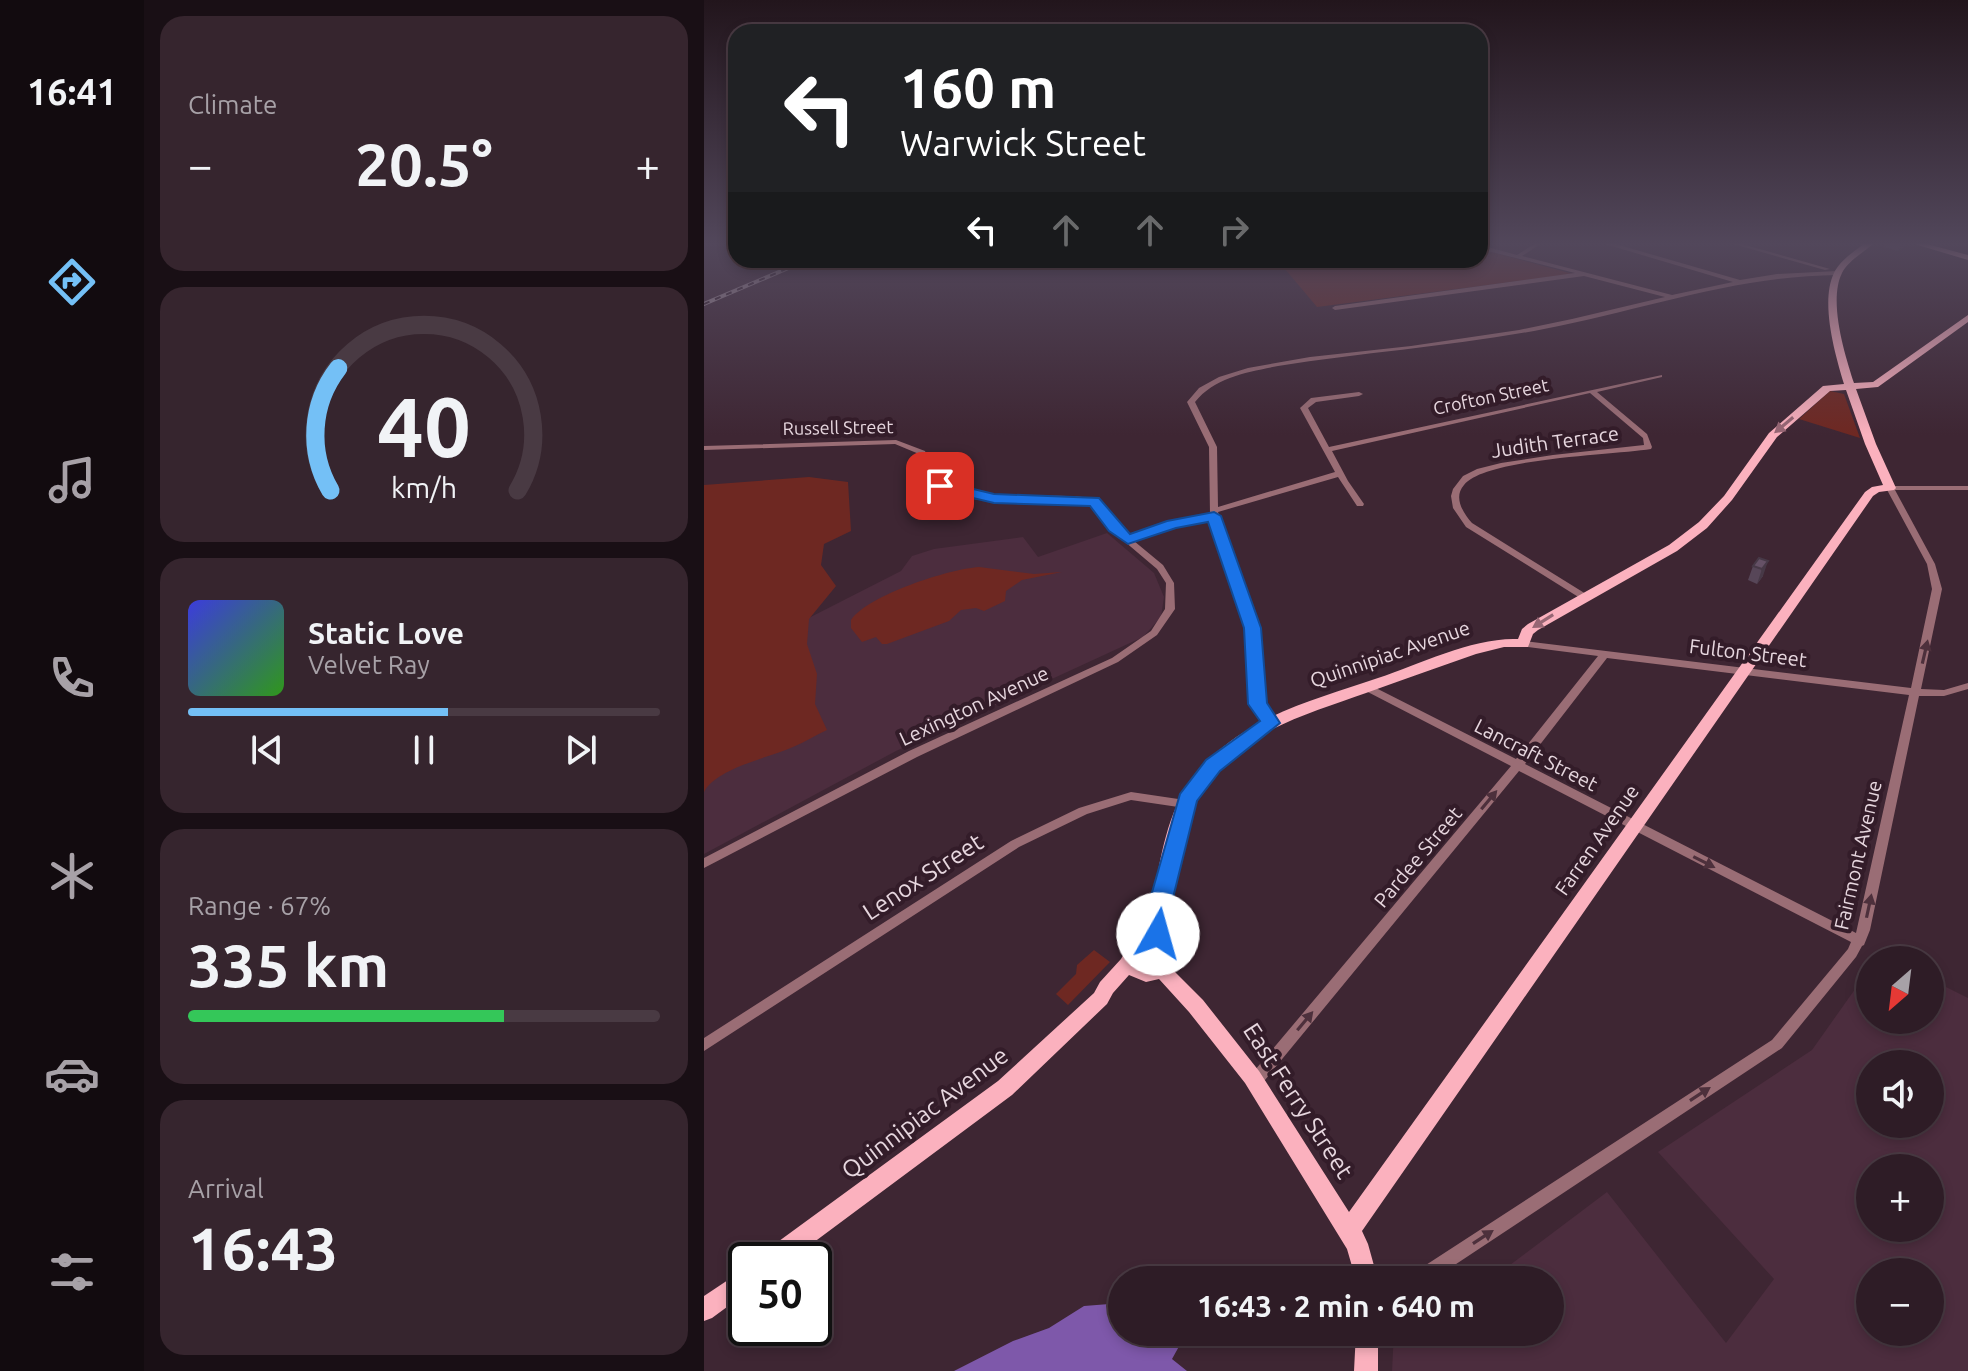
<!DOCTYPE html>
<meta charset="utf-8">
<style>
:root{--surface:#2e1c26;--page:#36252e;--text:#f1f3f6;--muted:#a7a1a7;--line:#493a43;--accent:#74c0f6}
body{margin:0;font-family:Ubuntu,sans-serif;background:var(--page);color:var(--text);height:100vh;display:flex;flex-direction:column;font-size:30px;white-space:nowrap}
*{box-sizing:border-box;margin:0}
p{font-size:26px;color:var(--muted)}
.icon{flex:none;width:44px;height:44px;fill:none;stroke:currentColor;stroke-width:2;stroke-linecap:round;stroke-linejoin:round}
.map{position:relative;flex:1;overflow:hidden}
.side{display:flex;flex-direction:column;gap:16px;padding:16px;background:#190f15;width:560px}
.side>*{flex:none}
.hud{position:absolute;left:24px;top:24px;width:760px;height:244px;border-radius:24px;box-shadow:0 4px 12px #0003,0 0 0 2px var(--line);background:#202124;color:#fff;overflow:hidden}
.needle{width:52px;rotate:208deg}
.tools{position:absolute;left:1152px;top:946px;display:grid;gap:16px}
.tools a{display:grid;place-items:center;width:88px;height:88px;border-radius:50%;background:var(--surface);box-shadow:0 4px 12px #0003,0 0 0 2px var(--line);font-size:40px}
.speed{position:absolute;left:24px;top:1242px;display:flex;gap:16px;font-size:40px;font-weight:700;text-align:center}
.speed>*{display:grid;place-content:center;width:104px;height:104px;border-radius:50%;background:var(--surface);box-shadow:0 4px 12px #0003,0 0 0 2px var(--line);line-height:1}
.speed .limit{border:4px solid #111;border-radius:12px;background:#fff;color:#111}
.pin{position:absolute;display:grid;place-items:center;width:68px;height:68px;color:#fff;margin:-34px;border-radius:16px;box-shadow:0 4px 12px #0006}
.me{position:absolute;width:88px;margin:-44px;rotate:7deg;stroke-linejoin:round;filter:drop-shadow(0 0 6px #0008)}
.turn{display:flex;align-items:center;gap:28px;height:168px;padding:0 40px;font-size:36px}
.turn .icon{width:104px;height:104px;stroke-width:2.5}
.turn b{display:block;font-size:56px;line-height:68px}
.lanes{display:flex;align-items:center;height:76px;padding:0 40px;background:#0003;justify-content:center;gap:40px;direction:ltr}
.lanes .off{opacity:.35}
.big{font-size:60px;font-weight:700;line-height:1.1}
.side .tile{flex:1;display:flex;flex-direction:column;justify-content:center;gap:12px;min-width:0;padding:0 28px;border-radius:24px;background:var(--page)}
.side .dial{align-items:center;gap:0}
.dial svg{height:208px;overflow:visible;fill:none;stroke:var(--line);stroke-width:7;stroke-linecap:round;text-anchor:middle}
.dial text{fill:var(--text);stroke:none}
.song{display:flex;align-items:center;gap:24px}
.cover{width:96px;height:96px;border-radius:12px;background:linear-gradient(135deg,hsl(240 70% 55%),hsl(110 70% 35%))}
.played{height:8px;border-radius:4px;background:linear-gradient(90deg,var(--accent) 55%,var(--line) 55%)}
.keys{display:flex;justify-content:space-around;direction:ltr}
.heat{display:flex;justify-content:space-between;align-items:center;font-size:44px;direction:ltr}
.charge{height:12px;border-radius:6px;background:linear-gradient(90deg,#34c759 67%,var(--line) 0)}
.trip{position:absolute;left:404px;top:1266px;width:456px;height:80px;border-radius:40px;background:var(--surface);box-shadow:0 4px 12px #0003,0 0 0 2px var(--line);font-weight:700;line-height:80px;text-align:center}
main{display:flex;flex:1;min-height:0}
.tab-bar{display:flex;flex-direction:column;width:144px;justify-content:space-around;align-items:center;background:#120b0f;color:var(--muted)}
.tab-bar .icon{width:56px;height:56px}
.tab-bar .current{color:var(--accent)}
.tab-bar b{font-size:36px;color:var(--text)}
.map>svg:first-child{display:block}
.built{fill:#4c2d3e;fill-rule:evenodd}
.green{fill:#6e2822}
.water{fill:#7e58aa}
.lines{fill:none;stroke-linecap:round;stroke-linejoin:round}
.minor{fill:#9a6d75;fill-rule:evenodd}
.major{fill:#fbb1be;fill-rule:evenodd}
.rail-casing{stroke:#b5a3ac;stroke-width:4}
.rail{stroke:#331c29;stroke-width:2;stroke-dasharray:6;stroke-linecap:butt}
.wall{fill:#574658}
.shaded-wall{fill:#473947}
.building{fill:#655166;stroke:#473947;stroke-width:2}
.oneway{fill:#976674}
.oneway2{fill:#4d303c}
.route{fill:#1a73e8;stroke:#114b97;stroke-width:2}
.labels{text-anchor:middle;stroke-width:8;stroke-linejoin:round;paint-order:stroke}
.far-street-label{font-size:18px;fill:#e7d7df;stroke:#331c29}
.street-label{font-size:20px;fill:#e7d7df;stroke:#331c29}
.near-street-label{font-size:24px;fill:#e7d7df;stroke:#331c29}
</style>
<main>
<nav class="tab-bar">
<b>16:41</b>
<svg class="icon current" aria-label="directions" viewBox="0 0 24 24"><path d="M12 3l9 9-9 9-9-9zM9 14v-3h6M13 9l2 2-2 2"/></svg>
<svg class="icon" aria-label="music" viewBox="0 0 24 24"><path d="M9 18V5l10-2v13"/><circle cx="6" cy="18" r="3"/><circle cx="16" cy="16" r="3"/></svg>
<svg class="icon" aria-label="phone" viewBox="0 0 24 24"><path d="M5 4h4l2 5-3 2q2 4 5 5l2-3 5 2v4C11 20 4 13 5 4z"/></svg>
<svg class="icon" aria-label="climate" viewBox="0 0 24 24"><path d="M12 3v18M4 7l16 10M4 17L20 7"/></svg>
<svg class="icon" aria-label="car" viewBox="0 0 24 24"><path d="M5 17H2v-5l4-1 3-4h7l3 4 3 1v5h-3M9 17h6M6 11h13"/><circle cx="7" cy="17" r="2"/><circle cx="17" cy="17" r="2"/></svg>
<svg class="icon" aria-label="filters" viewBox="0 0 24 24"><path d="M4 7h16M4 17h16"/><circle cx="9" cy="7" r="2"/><circle cx="15" cy="17" r="2"/></svg>
</nav>
<section class="side">
<div class="tile"><p>Climate</p>
<div class="heat"><a>−</a><b class="big">20.5°</b><a>+</a></div>
</div>
<div class="tile dial"><svg viewBox="0 0 100 80">
<path d="M14 69A42 42 0 1 1 86 69"/>
<path d="M14 69A42 42 0 0 1 17 22" stroke="#74c0f6"/>
<text x="50" y="56" font-size="32" font-weight="700">40</text>
<text x="50" y="72" font-size="11">km/h</text>
</svg></div>
<div class="tile">
<div class="song"><i class="cover"></i><div><b>Static Love</b><p>Velvet Ray</p></div></div>
<div class="played"></div>
<div class="keys"><svg class="icon" aria-label="previous" viewBox="0 0 24 24"><path d="M18 5L8 12l10 7zM5 5v14"/></svg><svg class="icon" aria-label="pause" viewBox="0 0 24 24"><path d="M8 5v14M16 5v14"/></svg><svg class="icon" aria-label="next" viewBox="0 0 24 24"><path d="M6 5l10 7-10 7zM19 5v14"/></svg></div>
</div>
<div class="tile"><p>Range · 67%</p><b class="big">335 km</b><div class="charge"></div></div>
<div class="tile"><p>Arrival</p><b class="big">16:43</b></div>
</section>
<div class="map">
<svg width="1264" height="1371" viewBox="0 0 1264 1371">
<rect width="100%" height="100%" fill="#3e2633"/>
<path class="built" d="M403,533L450,573L460,597L457,617L439,637L192,751L0,854V622L89,626L197,571L208,556L230,549L319,537L334,557Z
M1166,968V1020H1226V979L1264,998V1371H688L690,1332H846V1280H786L903,1192L1022,1343L1070,1279L954,1152L1108,1050ZM1166,1064H1226V1124H1166ZM1166,1168H1226V1228H1166ZM1166,1272H1226V1332H1166Z"/>
<path class="green" d="M776,249L869,274L613,307L581,269L595,260H776Z
M1126,391L1140,394L1156,438L1095,419Z
M105,477L144,482L147,531L120,544L117,565L132,586L105,619L103,644L113,674L111,704L123,730C112,735 101,742 89,747C64,758 13,768 0,792V485Z
M275,567L330,574L358,572L318,580L302,591L301,601L280,611L272,608L257,610L245,621L183,644H178L172,637L158,642L147,628V620C164,595 245,569 275,567Z
M390,950L406,962L364,1005L352,994L372,974L373,965Z"/>
<path class="water" d="M418,1303V1332H483L468,1359L483,1371H250L309,1341L345,1328L380,1306Z"/>
<g class="lines">
<path class="minor" d="M832,243H838L818,256L968,295L1029,282L901,244L900,243H908L1036,280L1073,274L1133,271L1136,273L1133,275C1031,276 939,310 840,329C752,346 663,352 574,366C544,372 511,377 491,402L513,447L514,507L631,472L596,408L607,398L655,392L659,394L655,396L612,402L604,408L625,447L958,375V377L893,392L943,434L948,447L947,449C910,455 781,458 760,485C749,497 759,513 768,523L882,594L884,596L882,598H876L762,527L749,508L747,496L749,489L759,476L773,469L797,463L849,455L940,445L939,438L886,393L628,451L644,481L660,504L659,506H653L634,477L514,512L553,628L559,704L571,723L570,726H562L549,704L543,628L507,519L470,526L430,541L459,565L470,583L471,609L453,635L414,662L213,757L0,868V858L205,751L408,658L447,631L461,609L462,583L453,569L407,530L387,503C348,497 308,505 269,499C255,496 242,491 228,485L215,454L191,444L0,450V446L192,440L221,451L234,482C240,484 246,488 252,490C293,504 348,490 393,499L413,526L425,537L465,522L506,514L505,447L483,402L495,388L515,377L544,368L606,357L707,346L815,330L868,319L961,297L880,276L631,310L628,308L631,306L871,273L776,249V245L813,255Z
M1026,243H1034L1126,269L1121,270Z
M1153,243H1161L1167,245L1164,247Z
M1183,486H1264V490H1191L1231,564L1238,589L1217,689L1240,690L1264,683V689L1240,696H1215L1166,930L1160,945L1158,946L1152,957L1078,1048L728,1280H706L708,1274L1068,1040L1144,949L1147,942L815,771L556,1086L551,1088L546,1086L544,1081L546,1076L807,766L658,689L657,687L658,685H666L812,759L894,656L816,646L814,644L819,641L1207,688L1228,589L1223,564L1182,488ZM903,658L1205,695L1152,933L821,764Z
M427,792L481,800L485,801L487,804L485,807L481,808L427,800L383,814L315,847L0,1051V1038L307,841L375,808Z"/>
<path class="major" d="M1161,243H1170C1160,252 1144,261 1138,273C1124,301 1141,355 1150,383L1169,382L1264,315V322L1174,387L1152,389L1172,444L1192,488L1190,490L1175,492L1169,496L658,1231L664,1244L674,1280H652L643,1249L541,1083L485,1012L455,979L442,982L425,975L409,993L403,1004L308,1095L86,1260H57L60,1252L294,1081L390,993L396,982L417,959L426,943L439,937H446L448,920L446,910C456,867 460,820 485,783C502,758 528,738 554,724C591,703 634,692 674,678C716,664 770,637 814,639L818,629L824,624L965,545L995,522L1020,496L1065,433L1119,386L1140,384C1131,354 1116,302 1130,273C1136,260 1151,251 1161,243ZM1142,390L1161,444L1179,485L1168,487L1161,492L645,1212L555,1071L499,1000L465,966C468,955 463,949 463,938C463,928 466,920 464,910C471,874 474,836 490,802C520,737 600,715 662,693C698,680 735,667 772,654L800,647H824L829,634L834,630L973,551L1003,528L1028,500L1073,437L1126,391ZM445,951L449,955V961L445,966H441L437,963V955Z
M1207,243H1219L1264,255V260Z
M42,1268V1293L8,1318L0,1321V1296Z
M652,1332H674V1371H650Z"/>
<g class="rail-casing">
<path id="rail" d="M0,304L103,260"/>
</g>
<use href="#rail" class="rail"/>
</g>
<path class="wall" d="M1181,243H1204L1203,245L1194,251L1180,247Z
M1055,558L1059,576L1053,584L1044,580L1049,566Z"/>
<path class="shaded-wall" d="M1197,243H1204L1203,245L1194,251Z
M1064,561L1059,576L1053,584L1058,569Z"/>
<path class="building" d="M1055,558L1064,561L1058,569L1049,566Z"/>
<defs><path id="oneway-solid" d="M-6-.8H1V-3.2L6.5 0L1 3.2V.8H-6Z" transform="scale(2)"/></defs>
<g class="oneway">
<use href="#oneway-solid" transform="translate(1080 425) rotate(140)"/>
<use href="#oneway-solid" transform="translate(839 621) rotate(148)"/>
</g>
<g class="oneway2">
<use href="#oneway-solid" transform="translate(1221 652) rotate(-77)"/>
<use href="#oneway-solid" transform="translate(785 800) rotate(-50)"/>
<use href="#oneway-solid" transform="translate(1000 862) rotate(27)"/>
<use href="#oneway-solid" transform="translate(1165 906) rotate(-78)"/>
<use href="#oneway-solid" transform="translate(601 1021) rotate(-50)"/>
<use href="#oneway-solid" transform="translate(996 1094) rotate(-33)"/>
<use href="#oneway-solid" transform="translate(779 1237) rotate(-33)"/>
</g>
<linearGradient id="sky" x2="0" y2="1"><stop stop-color="#22151c"/><stop offset="0.56" stop-color="#52475b"/><stop offset="1" stop-color="#52475b" stop-opacity="0"/></linearGradient>
<rect width="1264" height="435" fill="url(#sky)"/>
<path class="route" d="M236,481L290,494L395,498L426,534L463,521L510,512L517,516L557,628L563,703L576,723L516,771L493,801L466,910L469,917L462,941L454,944L446,941C440,930 448,921 443,910L476,794L502,760L556,721L544,704L540,628L504,522L472,528L424,544L405,531L386,506L290,503L231,489V483Z"/>
<g class="labels">
<g class="far-street-label">
<text transform="translate(787 397) rotate(-12)" y="6">Crofton Street</text>
<text transform="translate(134 428) rotate(-1)" y="6">Russell Street</text>
</g>
<g class="street-label">
<text transform="translate(851 442) rotate(-8)" y="7">Judith Terrace</text>
<text transform="translate(1044 653) rotate(7)" y="7">Fulton Street</text>
<text transform="translate(686 654) rotate(-19)" y="7">Quinnipiac Avenue</text>
<text transform="translate(270 706) rotate(-25)" y="7">Lexington Avenue</text>
<text transform="translate(832 755) rotate(27)" y="7">Lancraft Street</text>
<text transform="translate(893 840) rotate(-55)" y="7">Farren Avenue</text>
<text transform="translate(1154 855) rotate(-77)" y="7">Fairmont Avenue</text>
<text transform="translate(714 857) rotate(-50)" y="7">Pardee Street</text>
</g>
<g class="near-street-label">
<text transform="translate(219 877) rotate(-33)" y="8">Lenox Street</text>
<text transform="translate(594 1101) rotate(57)" y="8">East Ferry Street</text>
<text transform="translate(221 1113) rotate(-37)" y="8">Quinnipiac Avenue</text>
</g>
</g>
</svg>
<div class="tools">
<a><svg class="needle" viewBox="-14 -14 28 28"><path d="M0-13l5 13h-10z" fill="#e53935"/><path d="M0 13l5-13h-10z" fill="#a7a1a7"/></svg></a>
<a><svg class="icon" aria-label="sound" viewBox="0 0 24 24"><path d="M4 9h4l5-4v14l-5-4H4zM17 9q2 3 0 6"/></svg></a>
<a>+</a>
<a>−</a>
</div>
<div class="speed"><div class="limit">50</div></div>
<div class="pin" style="left:236px;top:486px;background:#d93025"><svg class="icon" aria-label="arrive" viewBox="0 0 24 24"><path d="M6 21V4h12l-3 4 3 4H6"/></svg></div>
<svg class="me" style="left:454px;top:934px" viewBox="-20 -20 40 40"><circle r="19" fill="#fff"/><path d="M0-13L10 11 0 6-10 11z" fill="#1a73e8"/></svg>
<div class="trip">16:43 · 2 min · 640 m</div>
<div class="hud">
<div class="turn"><svg class="icon" aria-label="left" viewBox="0 0 24 24"><path d="M17 20v-9H6M10 6l-5 5 5 5"/></svg><div><b>160 m</b>Warwick Street</div></div>
<div class="lanes"><svg class="icon" aria-label="left" viewBox="0 0 24 24"><path d="M17 20v-9H6M10 6l-5 5 5 5"/></svg><svg class="icon off" aria-label="ahead" viewBox="0 0 24 24"><path d="M12 20V5M6 11l6-6 6 6"/></svg><svg class="icon off" aria-label="ahead" viewBox="0 0 24 24"><path d="M12 20V5M6 11l6-6 6 6"/></svg><svg class="icon off" aria-label="right" viewBox="0 0 24 24"><path d="M7 20v-9h11M14 6l5 5-5 5"/></svg></div>
</div>
</div>
</main>
